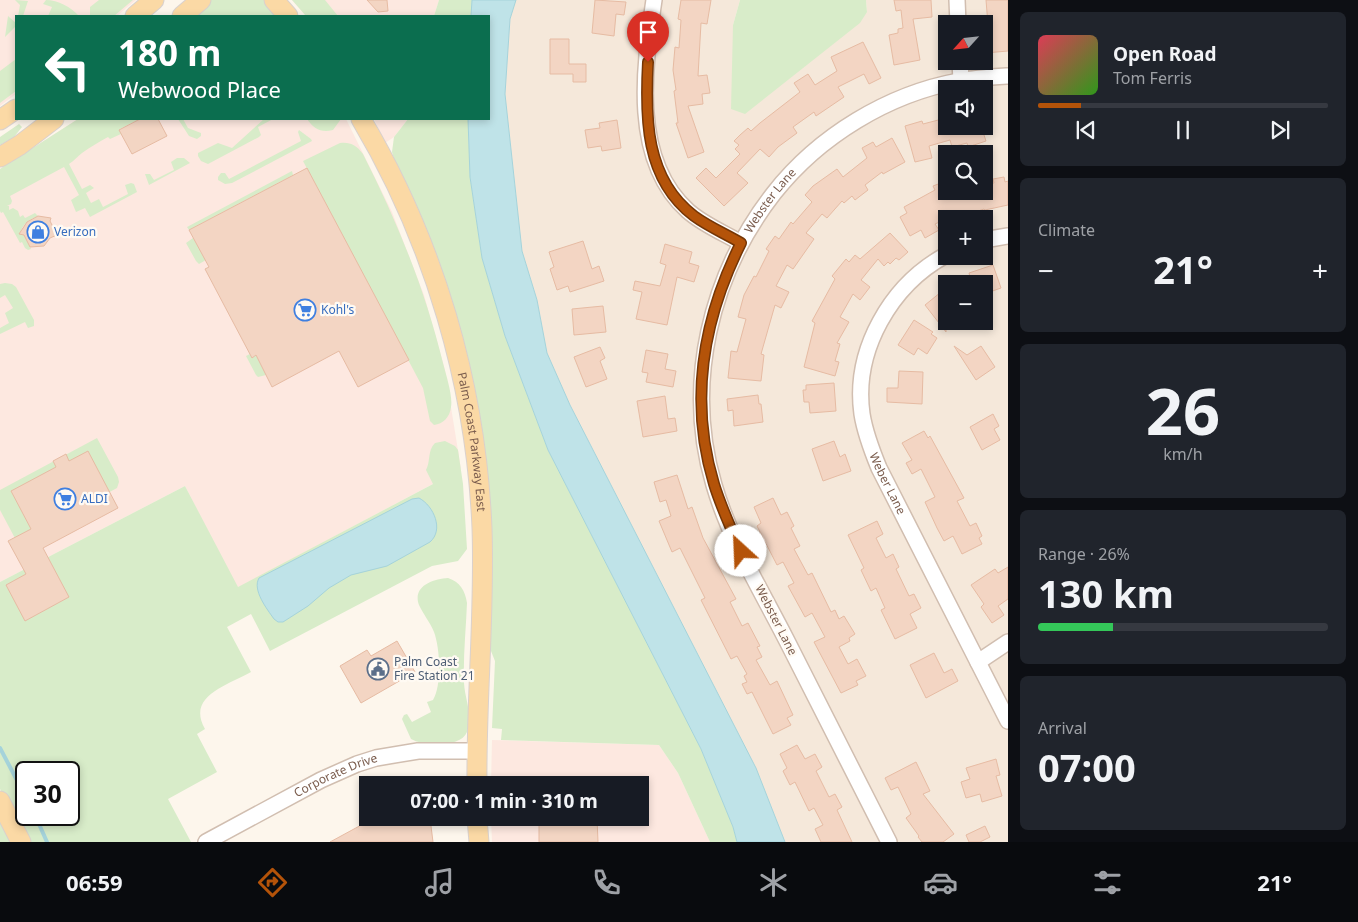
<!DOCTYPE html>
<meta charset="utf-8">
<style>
:root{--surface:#171b24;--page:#20242c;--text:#f1f3f6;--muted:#9ea1a6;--line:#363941;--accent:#b45309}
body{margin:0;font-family:"Noto Sans",sans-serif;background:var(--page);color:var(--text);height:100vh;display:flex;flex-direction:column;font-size:19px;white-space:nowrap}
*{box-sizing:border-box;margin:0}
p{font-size:16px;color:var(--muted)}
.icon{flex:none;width:28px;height:28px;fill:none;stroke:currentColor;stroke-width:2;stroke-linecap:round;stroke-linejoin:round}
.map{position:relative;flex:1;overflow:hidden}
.side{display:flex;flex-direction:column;gap:12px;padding:12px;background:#0d0f14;width:350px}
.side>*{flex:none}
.guide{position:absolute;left:15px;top:15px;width:475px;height:105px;border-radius:0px;box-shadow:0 2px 8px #0003;background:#0b6e4f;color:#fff;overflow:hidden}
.needle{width:32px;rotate:243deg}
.controls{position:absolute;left:938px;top:15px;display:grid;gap:10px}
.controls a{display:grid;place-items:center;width:55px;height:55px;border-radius:0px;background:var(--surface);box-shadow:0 2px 8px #0003;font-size:25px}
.speed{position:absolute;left:15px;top:761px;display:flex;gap:10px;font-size:25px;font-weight:700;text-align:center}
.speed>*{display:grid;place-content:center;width:65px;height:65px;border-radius:50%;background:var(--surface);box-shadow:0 2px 8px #0003;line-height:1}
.speed .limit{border:2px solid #111;border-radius:8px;background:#fff;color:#111}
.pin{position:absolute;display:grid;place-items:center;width:42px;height:42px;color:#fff;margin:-51px -21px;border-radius:50% 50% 50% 0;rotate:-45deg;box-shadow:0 0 5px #0007}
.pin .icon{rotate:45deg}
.me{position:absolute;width:55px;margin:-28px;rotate:335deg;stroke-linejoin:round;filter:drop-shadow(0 0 4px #0008)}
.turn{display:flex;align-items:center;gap:18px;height:105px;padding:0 20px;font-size:22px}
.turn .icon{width:65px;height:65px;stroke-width:2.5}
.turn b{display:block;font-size:35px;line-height:42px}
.big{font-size:38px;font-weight:700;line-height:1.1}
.side .card{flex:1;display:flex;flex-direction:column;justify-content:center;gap:8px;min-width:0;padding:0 18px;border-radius:8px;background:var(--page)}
.side .dial{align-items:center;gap:0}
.dial b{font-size:65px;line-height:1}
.song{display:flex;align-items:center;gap:15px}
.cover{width:60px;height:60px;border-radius:8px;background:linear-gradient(135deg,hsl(350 70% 55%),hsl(110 70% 35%))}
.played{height:5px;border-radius:2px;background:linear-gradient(90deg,var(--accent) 15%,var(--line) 15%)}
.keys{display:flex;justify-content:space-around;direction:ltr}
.heat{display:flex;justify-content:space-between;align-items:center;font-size:28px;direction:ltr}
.charge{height:8px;border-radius:4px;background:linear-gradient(90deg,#34c759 26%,var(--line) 0)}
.trip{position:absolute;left:359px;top:776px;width:290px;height:50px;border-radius:0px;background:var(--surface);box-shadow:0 2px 8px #0003;font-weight:700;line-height:50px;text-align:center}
.menu{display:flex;height:80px;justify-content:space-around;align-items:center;background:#090b0e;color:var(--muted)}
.menu .icon{width:35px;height:35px}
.menu .active{color:var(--accent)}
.menu b{font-size:22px;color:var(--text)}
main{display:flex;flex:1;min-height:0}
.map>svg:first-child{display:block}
.residential{fill:#f5e8da;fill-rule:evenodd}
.commercial{fill:#fde8e0}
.green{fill:#d8ecc9;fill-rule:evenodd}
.water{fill:#bfe3e8;stroke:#a5d3da}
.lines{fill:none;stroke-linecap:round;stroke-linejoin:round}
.stream{stroke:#a5d3da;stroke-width:4}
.building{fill:#f3d5c3;stroke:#e6bba3}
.minor-casing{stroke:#d1beb0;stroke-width:18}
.major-casing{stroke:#dad1cd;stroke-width:21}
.minor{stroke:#fff;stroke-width:15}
.major{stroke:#fbd9a5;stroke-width:19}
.route-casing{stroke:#753606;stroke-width:12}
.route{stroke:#b45309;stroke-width:9}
.labels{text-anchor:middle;stroke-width:4.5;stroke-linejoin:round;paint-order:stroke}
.street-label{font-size:12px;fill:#7a5c4d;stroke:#fffaf3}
.shop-label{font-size:12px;fill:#366cbe;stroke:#fffaf3;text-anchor:start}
.service-label{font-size:12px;fill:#4e5e75;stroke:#fffaf3;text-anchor:start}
</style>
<main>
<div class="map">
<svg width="1008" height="842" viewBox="0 0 1008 842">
<rect width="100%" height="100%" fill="#fdf6ec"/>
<path class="residential" d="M516,0H740L733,25L867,12L866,0H1008V842H785L756,768L570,405L547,353L537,300L522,251L505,94L510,19ZM946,24H984V61H946ZM946,89H984V126H946ZM946,154H984V191H946ZM946,219H984V256H946ZM946,284H984V321H946Z"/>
<path class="commercial" d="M0,0H136L117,16H16V94L0,106Z
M292,0H439L434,16H306Z
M78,119H346L392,212L424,295L445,370L461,469L237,588L185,486L0,582V169Z
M374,119H408L394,137L385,143Z
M492,740L659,745L678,773L710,842H492L491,818H640V785H491Z"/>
<path class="green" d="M15,0L28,1L23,16H18L20,5Z
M46,0C58,0 71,7 79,16H48L52,7L43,4Z
M99,0H133L114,16H90V7Z
M210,0H264L278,16H192Z
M292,0H325L338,16H306Z
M439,0H472L471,16H434Z
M740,0H866L867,12L860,23L745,114L731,109L733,25Z
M8,16L16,23V26L5,37Z
M16,59V91L0,103V71Z
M78,119H140L120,129L121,134L110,139L108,137C99,142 90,147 82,153C77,157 75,160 69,164L82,189L90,185L94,188L86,193L91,203L99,199L103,207L128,194L125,185L131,183L134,184L137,192L90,217L85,208L76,212L71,200L79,195L64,167L10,196L12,201L11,204L7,206H9V210L13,208L18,211L20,217L23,215L25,218L35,213L38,216C29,220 22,224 20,234L24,235L31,249L28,250L25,248L22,242L20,243L3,212L1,213L0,211V169Z
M178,119H183L188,128L201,133V136L197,139L189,136Z
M264,119H273L258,127L261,135L259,137L208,164L201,161L198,156V153L218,143L232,148Z
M307,119H341L333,130C321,133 314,129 307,119Z
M408,119H468L470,177L482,258L505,336L548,450L701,749L733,827L737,842H710L678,773L659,745L501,740L502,729L492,728L495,661L487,641L484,472L392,152L394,137Z
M19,124L22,127L14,137L0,145V137Z
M299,130L311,139L312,141L232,183L225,184L218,180V177L221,173H225L229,179L301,141L298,132Z
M340,143C351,142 356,145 363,154C397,221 425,289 443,363C446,375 453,396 451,407C450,417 443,424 434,425L430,421L423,388L303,161Z
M177,158H184L190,163L149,185L145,174H150L154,180L174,170L171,162Z
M292,171L293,175L189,230L187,227Z
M193,238L206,260L199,264L196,261L186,243Z
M5,283L12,284L16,287L34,320V326L28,328L25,322L0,334V328L9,323L5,313L13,308L5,295L0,298V284Z
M250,354L252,358L256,355L266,375L258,377L256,375L246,356Z
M97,438L118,477L119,482L117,488L17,542L0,510V490Z
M445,441L455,446L458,450L463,484L467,549L458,561L432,566L270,651L251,614L227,627L251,672C228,685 186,696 205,729L197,734L217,772L168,799L191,842H28L0,789V582L185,486L238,587L433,484L426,470C431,461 427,451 435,443ZM26,772H69V815H26Z
M448,578C460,582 465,590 467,603C466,629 463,657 464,683C465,700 473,715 467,732C461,748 423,746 411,739L402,719L404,715L407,714L412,722L431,712L427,702L433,700C442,685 440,648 434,632C430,622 423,614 419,605C412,586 433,579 448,578Z
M0,816L14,842H0Z"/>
<path class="water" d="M472,0H516L510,19L505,94L522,251L537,300L547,353L570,405L756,768L785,842H737L733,827L701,749L548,450L505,336L482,258L470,177L468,119H489V16H471Z
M419,498C434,506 444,530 430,542L387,566L351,575L329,588L308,606L283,622H278L274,619C267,609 252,590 259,578L412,499Z"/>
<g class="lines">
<path class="stream" d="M0,748L20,786
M35,815L47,842"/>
</g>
<path class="building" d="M367,0H387L388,11L378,12Z
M595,0L626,2L624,15L616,14L614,36L592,33Z
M681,0H711L707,24L701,23L698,76L707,75L710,93L702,94L703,104L688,106L704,152L688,158L676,123H678L674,91L676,90L673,70L675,47L679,48L681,20L678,19Z
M894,0H931L932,17L913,19L920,60L894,65L889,35L898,33V29L903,28L901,10L896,11Z
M986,0H1008V51L985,53L984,37H989Z
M550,39H569V64H586V82H573V74H550Z
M863,42L881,78L869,84L864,74L838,87L844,97L816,116L814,112L793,127L797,133L778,147L769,157L760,149L737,173L748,183L724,206L696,178L706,168L716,178L740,154L735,149L739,145L734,141L740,135L748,128L751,131L760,123L800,92L794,83L808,74L815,85L837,71L831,57Z
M946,118V126H981L986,141L968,147L967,143L952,147L950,140L929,146L932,158L915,162L905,126L922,121L923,124Z
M140,119H158L167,136L132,154L119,130Z
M617,120L621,148L602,151L601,146L588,148L585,130L600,128L599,123Z
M892,138L905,162L883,174L882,172L865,185L868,190L855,200L852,196L844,203L842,201L827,218L822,214L806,233L814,239L793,269L787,265L776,286L789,292L781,308L775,305L761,354L764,355L761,381L728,378L731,351L737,352L746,319L738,317L744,295L754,276L756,277L769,251L766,249L775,236L779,239L791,222L793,224L812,202L805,195L813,186L837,169L843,177L867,158L862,148L873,142L876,147Z
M307,168L409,360L358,387L339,351L272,387L256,355L252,358L205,269L209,267L189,230Z
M1004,177L1005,182L1008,181V205L985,210L984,209L964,216L963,214L946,219L935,224L939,230L925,238L921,230L910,236L900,217L907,213L904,207L935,190L933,186L946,181V191H984V185L994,183L993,179Z
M38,216L51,218L50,221L57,235L50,238L44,246L30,247L24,235L19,234L27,222Z
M890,233L908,252L899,260L896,258L890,264L888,262L884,266L878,259L861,280L870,287L860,300L853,294L840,317L849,322L837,343L840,344L835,361L839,362L835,376L804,367L815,323L812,321L835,279L832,276L846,259L849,262L855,255L860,259Z
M583,241L592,269L599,266L604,281L570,292L568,286L557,290L550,269L554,267L549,252Z
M665,244L692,252L689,263L699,266L694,282L677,277L667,325L636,319L642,292L633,290L635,281L660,286L666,265L660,263Z
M993,265L1001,288L984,294V284H972L969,273Z
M946,288V332L925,305Z
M603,306L606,332L574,335L572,309Z
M914,320L933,332L931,334L937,338L927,354L918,348L914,355L898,345Z
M954,346L967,355L981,346L995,367L976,380Z
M600,347L605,358L600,361L607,379L586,387L574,357Z
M646,350L668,354L665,369L676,371L673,387L646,382L648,373L642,372Z
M899,371L923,372L922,404L887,402V388H898Z
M834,383L836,411L810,413L809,402H804L803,390H806V385Z
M758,395L759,404H761L763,422L734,426L733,410L728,411L727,399Z
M665,396L668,419L675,418L677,431L643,437L637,401Z
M993,414L999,426L994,429L1000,440L982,450L970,427Z
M924,431L928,438L930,436L964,498L957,501L970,526L976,523L982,536L979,538L982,544L962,554L953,536L944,541L937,528L925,502L935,497L921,469L912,474L906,463L912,460L902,443Z
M834,441L840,457L845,454L851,471L823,481L812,449Z
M88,451L118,508L43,548L69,597L25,621L6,585L26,574L8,541L31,529L11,491L56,467L53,461L66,454L69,461Z
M677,475L688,509L692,507L703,538L736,599L730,602L742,626L748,623L760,646L757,647L762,657L756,660L770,685L777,681L793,715L787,718L791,725L773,734L752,692L747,694L742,684L747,682L744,676L747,674L737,656L731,659L701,600L705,598L680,548L672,552L659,521L671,516L666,500L660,502L654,482Z
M773,498L781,515L787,512L794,526L791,528L800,546L794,549L808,575L812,573L831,612L835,610L839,619L844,616L855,634L849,638L850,641L839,647L848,664L857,659L866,676L856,681L858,685L841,693L814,642L825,637L812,613L805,617L788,586L794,583L783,562L777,565L757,526L761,523L754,507Z
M877,521L883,534L876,538L886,558L893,554L899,567L896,569L909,596L914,594L921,608L910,614L917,628L895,639L881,610L885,608L876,588L871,591L861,570L864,568L848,535Z
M1008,567V599L998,606L1004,615L992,623L981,607L984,604L971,585L995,569L998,573Z
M397,641L415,672L361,703L340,666L367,650L371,656Z
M934,653L944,673L952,669L958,681L926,698L910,665Z
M797,745L805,759L815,754L822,767L816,771L829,797L835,794L842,807L837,810L852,842H821L815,829L823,825L814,808L809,811L795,782L790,785L783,771L787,768L780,754Z
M996,759L1000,775L996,776L1002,796L982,802L980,794L966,798L961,782L970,779L966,768Z
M916,762L930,791L923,794L954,834L943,842H922L918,837L919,836L906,818L911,814L898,787L891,790L885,778Z
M381,818H430L433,842H330L365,823Z
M539,818H597L598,842H539Z
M985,826L990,837L980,842H969L966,835Z"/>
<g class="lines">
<g class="minor-casing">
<g id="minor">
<path d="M654,0C644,68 631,160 688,211C704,225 724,233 741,243"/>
<path d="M957,0L958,24"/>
<path d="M960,61L961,81"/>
<path d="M984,240L1008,236"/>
<path id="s1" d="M946,255C891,285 853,350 862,414C865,433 872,451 879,468L1008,721"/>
<path d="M978,662L1008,642"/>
<path id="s2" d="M206,842L321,780L357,764L376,758L418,751H477"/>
<path id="s3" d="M889,842C855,775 821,708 787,641C761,590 730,540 714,485C684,384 710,275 774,193C819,136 888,94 959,81C975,78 992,77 1008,76"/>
</g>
</g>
<g class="major-casing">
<g id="major">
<path d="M274,0L288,16"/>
<path d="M135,16L154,0"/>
<path d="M182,16L201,0"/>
<path id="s4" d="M361,119C434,242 476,385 482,528C485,614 476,699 477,785"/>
<path d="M0,120L16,109"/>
<path d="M0,157L20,145L54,119"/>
<path d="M0,801L21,842"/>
<path d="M477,818L479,842"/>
</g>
</g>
<use href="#minor" class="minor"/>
<use href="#major" class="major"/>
</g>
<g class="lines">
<g class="route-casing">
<path id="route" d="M648,62C645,117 645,179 694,216C709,227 726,234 741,243C703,319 689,401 714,484C721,507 731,529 741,551"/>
</g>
<use href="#route" class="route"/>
</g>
<defs>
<g id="shop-ring" transform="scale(1.125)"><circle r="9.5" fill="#fffaf3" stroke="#3f7fe0" stroke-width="1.5"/><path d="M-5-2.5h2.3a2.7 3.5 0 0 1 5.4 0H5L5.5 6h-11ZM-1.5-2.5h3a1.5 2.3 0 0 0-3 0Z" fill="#3f7fe0"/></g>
<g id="supermarket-ring" transform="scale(1.125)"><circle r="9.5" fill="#fffaf3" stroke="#3f7fe0" stroke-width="1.5"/><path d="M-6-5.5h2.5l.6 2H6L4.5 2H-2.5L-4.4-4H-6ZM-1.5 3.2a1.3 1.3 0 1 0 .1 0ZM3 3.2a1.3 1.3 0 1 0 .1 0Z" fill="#3f7fe0"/></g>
<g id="civic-ring" transform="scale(1.125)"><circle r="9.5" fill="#fffaf3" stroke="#5c6f8a" stroke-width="1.5"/><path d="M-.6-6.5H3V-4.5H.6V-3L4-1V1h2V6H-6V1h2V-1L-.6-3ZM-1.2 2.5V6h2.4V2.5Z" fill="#5c6f8a"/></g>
</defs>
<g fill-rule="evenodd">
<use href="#shop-ring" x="38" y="232"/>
<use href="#supermarket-ring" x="305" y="310"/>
<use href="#supermarket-ring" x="65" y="499"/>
<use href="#civic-ring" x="378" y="669"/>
</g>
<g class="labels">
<g class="street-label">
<text dy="4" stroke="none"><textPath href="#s3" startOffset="699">Webster Lane</textPath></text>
<text dy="4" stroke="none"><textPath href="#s4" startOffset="344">Palm Coast Parkway East</textPath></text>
<text dy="4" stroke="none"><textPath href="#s1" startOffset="265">Weber Lane</textPath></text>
<text transform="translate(776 620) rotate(63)" y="4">Webster Lane</text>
<text dy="4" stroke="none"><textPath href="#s2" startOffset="146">Corporate Drive</textPath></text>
</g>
<g class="shop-label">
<text x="54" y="236">Verizon</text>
<text x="321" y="314">Kohl's</text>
<text x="81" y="503">ALDI</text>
</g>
<g class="service-label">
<text x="394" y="666">Palm Coast<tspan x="394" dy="14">Fire Station 21</tspan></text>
</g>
</g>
</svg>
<div class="controls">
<a><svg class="needle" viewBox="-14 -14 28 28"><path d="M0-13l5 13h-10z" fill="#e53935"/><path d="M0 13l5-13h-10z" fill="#9ea1a6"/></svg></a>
<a><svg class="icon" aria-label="sound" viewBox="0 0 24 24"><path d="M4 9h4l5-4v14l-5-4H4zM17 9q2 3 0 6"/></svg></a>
<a><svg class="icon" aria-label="search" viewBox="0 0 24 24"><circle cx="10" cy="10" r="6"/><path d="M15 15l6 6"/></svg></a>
<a>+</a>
<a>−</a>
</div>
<div class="speed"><div class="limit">30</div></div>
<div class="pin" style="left:648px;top:62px;background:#d93025"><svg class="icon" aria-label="arrive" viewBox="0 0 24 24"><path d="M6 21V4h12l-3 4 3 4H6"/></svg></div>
<svg class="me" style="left:741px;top:551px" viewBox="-20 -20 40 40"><circle r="19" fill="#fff"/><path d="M0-13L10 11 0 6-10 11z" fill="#b45309"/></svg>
<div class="trip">07:00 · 1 min · 310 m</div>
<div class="guide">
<div class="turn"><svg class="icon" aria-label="left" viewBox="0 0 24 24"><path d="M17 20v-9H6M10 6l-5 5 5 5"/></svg><div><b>180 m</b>Webwood Place</div></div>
</div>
</div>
<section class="side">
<div class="card">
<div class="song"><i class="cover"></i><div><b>Open Road</b><p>Tom Ferris</p></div></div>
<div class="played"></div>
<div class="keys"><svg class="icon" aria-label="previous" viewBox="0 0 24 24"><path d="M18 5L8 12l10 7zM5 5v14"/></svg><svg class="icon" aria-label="pause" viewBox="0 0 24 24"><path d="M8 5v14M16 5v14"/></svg><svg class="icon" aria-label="next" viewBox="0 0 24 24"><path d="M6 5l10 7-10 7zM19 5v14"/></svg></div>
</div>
<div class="card"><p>Climate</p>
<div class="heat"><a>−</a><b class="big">21°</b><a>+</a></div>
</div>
<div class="card dial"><b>26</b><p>km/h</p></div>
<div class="card"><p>Range · 26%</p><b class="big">130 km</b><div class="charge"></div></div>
<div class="card"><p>Arrival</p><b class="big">07:00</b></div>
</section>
</main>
<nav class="menu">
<b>06:59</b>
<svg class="icon active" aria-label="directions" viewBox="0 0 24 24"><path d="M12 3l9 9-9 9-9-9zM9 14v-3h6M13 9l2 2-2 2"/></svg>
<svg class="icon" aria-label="music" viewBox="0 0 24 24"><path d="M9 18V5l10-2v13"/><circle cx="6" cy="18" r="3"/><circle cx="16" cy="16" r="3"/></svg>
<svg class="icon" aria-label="phone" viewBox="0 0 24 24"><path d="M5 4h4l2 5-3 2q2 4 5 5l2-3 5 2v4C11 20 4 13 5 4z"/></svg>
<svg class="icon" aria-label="climate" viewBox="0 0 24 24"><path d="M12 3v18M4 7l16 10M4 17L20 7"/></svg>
<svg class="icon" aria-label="car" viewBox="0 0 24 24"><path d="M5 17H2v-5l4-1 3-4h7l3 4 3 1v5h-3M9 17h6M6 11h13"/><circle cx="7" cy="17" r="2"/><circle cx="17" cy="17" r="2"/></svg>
<svg class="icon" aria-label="filters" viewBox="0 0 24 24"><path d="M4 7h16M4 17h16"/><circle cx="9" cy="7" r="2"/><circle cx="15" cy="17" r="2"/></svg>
<b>21°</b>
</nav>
